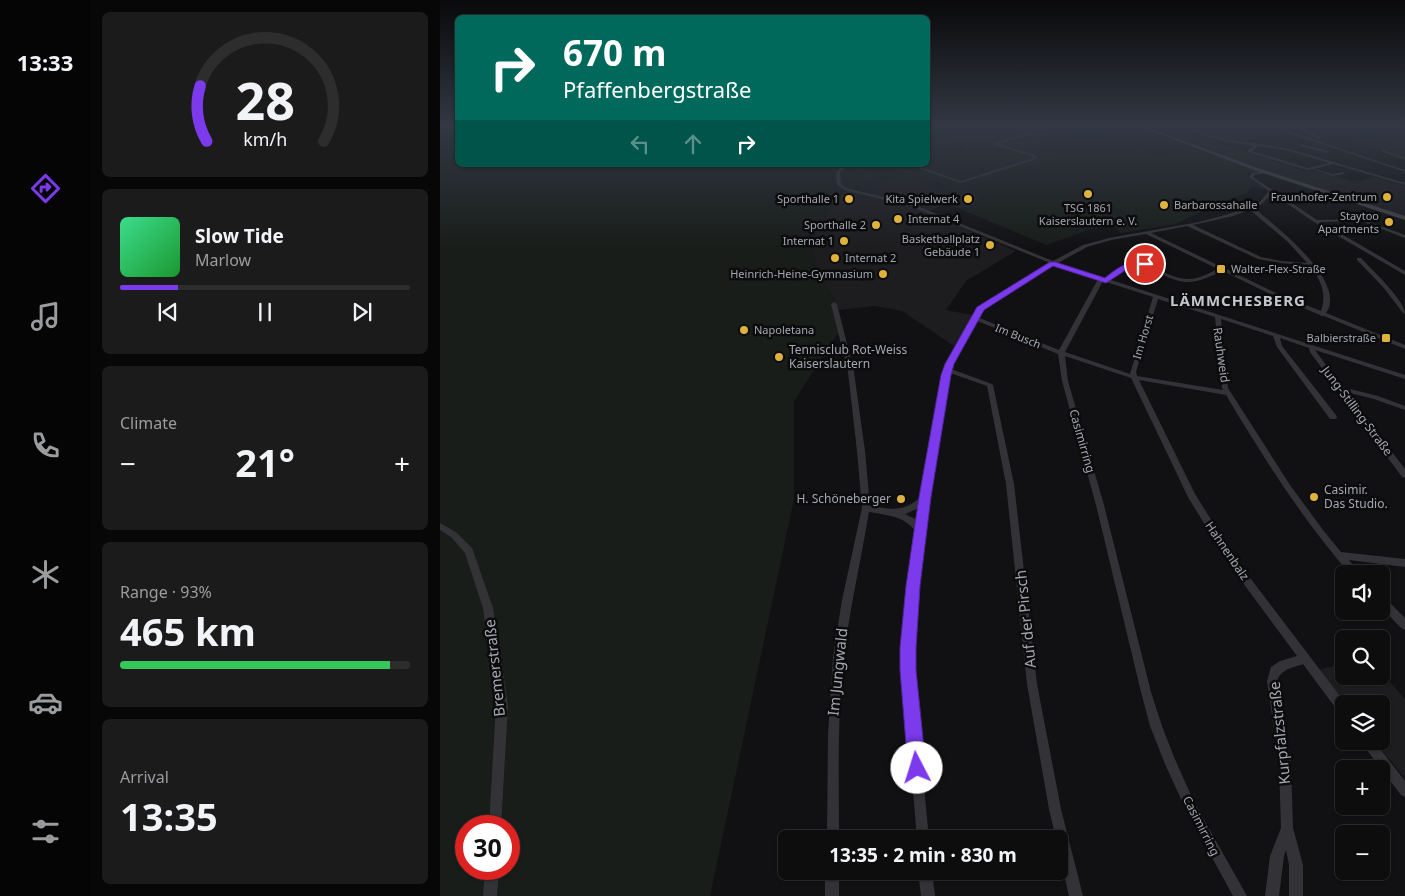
<!DOCTYPE html>
<meta charset="utf-8">
<style>
:root{--surface:#0d0d0e;--page:#1b1b1c;--text:#f1f3f6;--muted:#9a9c9e;--line:#2d2d2e;--accent:#7c3aed}
body{margin:0;font-family:"Noto Sans",sans-serif;background:var(--page);color:var(--text);height:100vh;display:flex;flex-direction:column;font-size:19px;white-space:nowrap}
*{box-sizing:border-box;margin:0}
p{font-size:16px;color:var(--muted)}
.icon{flex:none;width:28px;height:28px;fill:none;stroke:currentColor;stroke-width:2;stroke-linecap:round;stroke-linejoin:round}
.map{position:relative;flex:1;overflow:hidden}
.drawer{display:flex;flex-direction:column;gap:12px;padding:12px;background:#070708;width:350px}
.drawer>*{flex:none}
.banner{position:absolute;left:15px;top:15px;width:475px;height:152px;border-radius:8px;box-shadow:0 1px 4px #0004,0 0 0 1px var(--line);background:#00695c;color:#fff;overflow:hidden}
.fabs{position:absolute;left:895px;top:565px;display:grid;gap:10px}
.fabs a{display:grid;place-items:center;width:55px;height:55px;border-radius:8px;background:var(--surface);box-shadow:0 1px 4px #0004,0 0 0 1px var(--line);font-size:25px}
.speed{position:absolute;left:15px;top:815px;display:flex;gap:10px;font-size:25px;font-weight:700;text-align:center}
.speed>*{display:grid;place-content:center;width:65px;height:65px;border-radius:50%;background:var(--surface);box-shadow:0 1px 4px #0004,0 0 0 1px var(--line);line-height:1}
.speed .limit{border:8px solid #d22;background:#fff;color:#111}
.pin{position:absolute;display:grid;place-items:center;width:42px;height:42px;color:#fff;margin:-21px;border:2px solid #fff;border-radius:50%;box-shadow:0 1px 5px #0007}
.me{position:absolute;width:55px;margin:-28px;rotate:355deg;stroke-linejoin:round;filter:drop-shadow(0 0 4px #0008)}
.turn{display:flex;align-items:center;gap:18px;height:105px;padding:0 25px;font-size:22px}
.turn .icon{width:65px;height:65px;stroke-width:2.5}
.turn b{display:block;font-size:35px;line-height:42px}
.lanes{display:flex;align-items:center;height:48px;padding:0 25px;background:#0003;justify-content:center;gap:25px;direction:ltr}
.lanes .off{opacity:.35}
.big{font-size:38px;font-weight:700;line-height:1.1}
.drawer .card{flex:1;display:flex;flex-direction:column;justify-content:center;gap:8px;min-width:0;padding:0 18px;border-radius:8px;background:var(--page)}
.drawer .dial{align-items:center;gap:0}
.dial svg{height:130px;overflow:visible;fill:none;stroke:var(--line);stroke-width:7;stroke-linecap:round;text-anchor:middle}
.dial text{fill:var(--text);stroke:none}
.song{display:flex;align-items:center;gap:15px}
.cover{width:60px;height:60px;border-radius:8px;background:linear-gradient(135deg,hsl(150 70% 55%),hsl(130 70% 35%))}
.played{height:5px;border-radius:2px;background:linear-gradient(90deg,var(--accent) 20%,var(--line) 20%)}
.keys{display:flex;justify-content:space-around;direction:ltr}
.heat{display:flex;justify-content:space-between;align-items:center;font-size:28px;direction:ltr}
.charge{height:8px;border-radius:4px;background:linear-gradient(90deg,#34c759 93%,var(--line) 0)}
.trip{position:absolute;left:338px;top:830px;width:290px;height:50px;border-radius:8px;background:var(--surface);box-shadow:0 1px 4px #0004,0 0 0 1px var(--line);font-weight:700;line-height:50px;text-align:center}
main{display:flex;flex:1;min-height:0}
.menu{display:flex;flex-direction:column;width:90px;justify-content:space-around;align-items:center;background:#050506;color:var(--muted)}
.menu .icon{width:35px;height:35px}
.menu .on{color:var(--accent)}
.menu b{font-size:22px;color:var(--text)}
.map>svg:first-child{display:block}
.built{fill:#1d1d1f}
.green{fill:#181d19;fill-rule:evenodd}
.lines{fill:none;stroke-linecap:round;stroke-linejoin:round}
.minor{fill:#333337;fill-rule:evenodd}
.tertiary{stroke:#333337;stroke-width:10}
.secondary{fill:#414247;fill-rule:evenodd}
.rail{stroke:#46474c;stroke-width:1;stroke-dasharray:3 2.5;stroke-linecap:butt}
.route{fill:#7c3aed;stroke:#51269a}
.poi-dot{fill:#dfb13d;stroke:#0c0c0d;stroke-width:2}
.labels{text-anchor:middle;stroke-width:5;stroke-linejoin:round;paint-order:stroke}
.far-poi-label{font-size:11px;fill:#a4a7b2;stroke:#0c0c0d;text-anchor:end}
.far-street-label{font-size:11px;fill:#a4a7b2;stroke:#0c0c0d}
.poi-label{font-size:12px;fill:#a4a7b2;stroke:#0c0c0d;text-anchor:start}
.street-label{font-size:12px;fill:#a4a7b2;stroke:#0c0c0d}
.far-district-label{font-size:15px;font-weight:bold;letter-spacing:1px;fill:#c4c7ce;stroke:#0c0c0d}
.near-street-label{font-size:15px;fill:#a4a7b2;stroke:#0c0c0d}
</style>
<main>
<nav class="menu">
<b>13:33</b>
<svg class="icon on" aria-label="directions" viewBox="0 0 24 24"><path d="M12 3l9 9-9 9-9-9zM9 14v-3h6M13 9l2 2-2 2"/></svg>
<svg class="icon" aria-label="music" viewBox="0 0 24 24"><path d="M9 18V5l10-2v13"/><circle cx="6" cy="18" r="3"/><circle cx="16" cy="16" r="3"/></svg>
<svg class="icon" aria-label="phone" viewBox="0 0 24 24"><path d="M5 4h4l2 5-3 2q2 4 5 5l2-3 5 2v4C11 20 4 13 5 4z"/></svg>
<svg class="icon" aria-label="climate" viewBox="0 0 24 24"><path d="M12 3v18M4 7l16 10M4 17L20 7"/></svg>
<svg class="icon" aria-label="car" viewBox="0 0 24 24"><path d="M5 17H2v-5l4-1 3-4h7l3 4 3 1v5h-3M9 17h6M6 11h13"/><circle cx="7" cy="17" r="2"/><circle cx="17" cy="17" r="2"/></svg>
<svg class="icon" aria-label="filters" viewBox="0 0 24 24"><path d="M4 7h16M4 17h16"/><circle cx="9" cy="7" r="2"/><circle cx="15" cy="17" r="2"/></svg>
</nav>
<section class="drawer">
<div class="card dial"><svg viewBox="0 0 100 80">
<path d="M14 69A42 42 0 1 1 86 69"/>
<path d="M14 69A42 42 0 0 1 10 35" stroke="#7c3aed"/>
<text x="50" y="56" font-size="32" font-weight="700">28</text>
<text x="50" y="72" font-size="11">km/h</text>
</svg></div>
<div class="card">
<div class="song"><i class="cover"></i><div><b>Slow Tide</b><p>Marlow</p></div></div>
<div class="played"></div>
<div class="keys"><svg class="icon" aria-label="previous" viewBox="0 0 24 24"><path d="M18 5L8 12l10 7zM5 5v14"/></svg><svg class="icon" aria-label="pause" viewBox="0 0 24 24"><path d="M8 5v14M16 5v14"/></svg><svg class="icon" aria-label="next" viewBox="0 0 24 24"><path d="M6 5l10 7-10 7zM19 5v14"/></svg></div>
</div>
<div class="card"><p>Climate</p>
<div class="heat"><a>−</a><b class="big">21°</b><a>+</a></div>
</div>
<div class="card"><p>Range · 93%</p><b class="big">465 km</b><div class="charge"></div></div>
<div class="card"><p>Arrival</p><b class="big">13:35</b></div>
</section>
<div class="map">
<svg width="965" height="896" viewBox="0 0 965 896">
<rect width="100%" height="100%" fill="#111113"/>
<path class="built" d="M488,125H677L672,128L671,131L713,154L530,186L545,202L522,210L508,204L485,212L576,251L526,281L506,310L532,315L514,346L462,311L435,306L399,310L376,266L371,247L375,232L397,196L405,191L397,187L393,180L392,171L396,167L391,165L372,171L358,165H488Z
M932,131H944L955,138H965V158L923,143L950,142Z
M769,142L792,147L864,171L868,170L916,182L933,177L965,186V219L792,159L758,145Z
M904,663V676H941V672L965,699V779L935,741H941V704H906L879,670Z"/>
<path class="green" d="M0,125H17L18,165H358L372,171L392,165L396,167C390,173 391,181 397,187L425,194L406,190L400,193L375,232L371,247L376,266L399,310H394L399,332L354,401V499L270,896H0ZM26,826H69V869H26Z
M527,125H530L531,128L525,130L519,129H522L521,128L508,129L516,130L509,131L516,137L500,138L488,132L489,130H502L499,127H524Z
M625,125H677L672,128L671,131L719,155L727,154L724,152L717,153L676,131V128C684,121 695,125 704,128L816,170L817,172L809,173L808,176L826,189L813,187L806,193L779,203L736,224L681,233L673,226L651,229L607,245L522,210L545,202L529,186L558,181L551,177L570,170L585,168L614,159L631,160L616,157L618,156L603,149V146L600,145L604,142L600,141L605,138L598,136L584,140L588,138L585,136L614,128L618,130L608,131L600,134L610,138L609,135L622,130L616,127Z
M707,125H764L817,136L795,142L751,131L742,133L769,142L758,145Z
M875,125H963L965,138C953,138 946,132 934,131L951,142L923,143L905,136L912,134L894,126L879,127Z
M413,165H450L514,189L511,194L461,173L429,186L431,193L415,190L414,187L440,176L434,171L417,174L425,180L405,186L403,183L404,172Z"/>
<g class="lines">
<path class="minor" d="M618,125H622L558,144L593,154L597,157V159L521,183L469,165H475L521,181L593,158L591,156L553,145V143Z
M723,125H727L789,140L846,148L965,183V185L893,164L874,169L893,174L903,172L904,174L893,176L871,169L867,170L808,152V150L814,146L789,142ZM818,146L846,150L889,163L868,168L812,151Z
M825,125H829L965,170V172Z
M864,128L880,137L881,138L878,139L862,130H847Z
M861,144L889,151L890,152L888,153L860,146Z
M941,149L965,158V160L941,151Z
M404,165H408L400,172L401,184L406,188L472,204L613,261L643,245L669,238L759,222L789,214L820,202L829,191L809,177L812,173L824,171L825,173L814,175L813,177L877,220L922,219L965,235V238L921,221L881,222L965,271V275L874,222L832,193L822,204L814,208C836,226 893,271 890,302C890,306 888,310 886,313L965,345V349L884,316H881L880,315L830,294L783,271C771,276 758,283 745,282C737,281 730,278 723,275C712,271 702,262 690,267C683,270 677,275 671,280L965,375V379L875,350L902,387L938,396L965,406V410L934,399L906,392L965,469V478L962,477L870,352L869,348L840,338L842,346L896,415L897,417L896,419H890L837,347L833,336L781,319L788,388L850,485L883,530L901,552L965,559V567L909,560L920,574H910C862,519 823,457 786,395L699,380L755,494L795,558L906,704H904V715L900,714L863,664C852,668 841,669 837,681L851,764L853,828L863,865V896H849V865L846,850L844,856L839,896H825L830,856L841,828L839,764L827,681L831,667L840,661L857,656L789,564L748,497L691,378L625,356L628,381L664,505L711,692L722,726L734,757L754,802L807,896H793L746,810L725,764L710,726L701,692L656,505L622,381L618,354L535,320L521,347L511,369L552,384L553,385L574,484L597,684L621,809L643,896H629L619,852V839H616L609,809L587,684L566,484L547,386L510,373L504,398L484,527L485,532L483,535C478,580 474,625 473,670L489,839H477L463,670L465,614L475,531C465,516 446,515 429,512C421,560 410,607 404,655C397,716 399,778 399,839H387L388,734L393,657L402,600L422,508L417,451L408,372L391,304L394,302L397,304L414,372L425,451L430,506C450,509 465,513 481,496L497,398L504,370L520,336L531,317L542,304L610,263L470,206L404,190L397,184L396,172ZM810,210L848,242L867,263L841,261L821,257L753,225L793,216ZM747,226L818,259L841,263L870,266C881,280 887,294 881,311L834,292L711,233ZM706,234L778,269C769,273 759,279 749,279C742,279 735,277 730,275C722,272 716,267 708,264C692,258 679,269 666,278L618,263L647,247L671,240ZM614,265L658,279L619,350L537,317L546,306ZM663,281L713,297L690,374L625,352ZM718,299L775,317L782,388L783,390L697,376L696,372ZM479,508L477,520L465,514Z
M917,258H921C931,269 965,300 965,314L963,313L943,287L917,260Z
M0,523L17,533L32,548L53,608L68,705L61,826H49L56,705L43,608L25,553L11,537L0,530Z
M941,596L944,597L965,618V630L961,628L941,607Z
M921,741H934L965,781V797L961,795L923,745Z
M45,869H59L57,896H43Z
M385,871H399V896H385Z
M478,871H492L495,896H481Z"/>
<path class="tertiary" d="M704,125H706"/>
<path class="secondary" d="M696,125H701L818,168L965,216V220L814,170Z"/>
<path class="rail" d="M525,146L530,148"/>
</g>
<linearGradient id="sky" x2="0" y2="1"><stop stop-color="#09090a"/><stop offset="0.5" stop-color="#323844"/><stop offset="1" stop-color="#323844" stop-opacity="0"/></linearGradient>
<rect width="965" height="250" fill="url(#sky)"/>
<path class="route" d="M610,262H615L665,278C676,269 694,255 709,264L705,267L692,266L666,283L613,266L544,310L514,364L511,375L491,497L480,586L476,648V670L486,768L483,774L477,777L470,774L468,768L460,670V648L466,586L479,497L501,375L505,364L537,307Z"/>
<g class="poi-dot">
<circle cx="648" cy="194" r="5"/>
<circle cx="947" cy="197" r="5"/>
<circle cx="409" cy="199" r="5"/>
<circle cx="528" cy="199" r="5"/>
<circle cx="724" cy="205" r="5"/>
<circle cx="458" cy="219" r="5"/>
<circle cx="949" cy="222" r="5"/>
<circle cx="436" cy="225" r="5"/>
<circle cx="404" cy="241" r="5"/>
<circle cx="550" cy="245" r="5"/>
<circle cx="395" cy="258" r="5"/>
<rect x="776" y="264" width="10" height="10" rx="2.5"/>
<circle cx="443" cy="274" r="5"/>
<circle cx="304" cy="330" r="5"/>
<rect x="941" y="333" width="10" height="10" rx="2.5"/>
<circle cx="339" cy="357" r="5"/>
<circle cx="874" cy="497" r="5"/>
<circle cx="461" cy="499" r="5"/>
</g>
<g class="labels">
<g class="far-poi-label">
<text x="937" y="201">Fraunhofer-Zentrum</text>
<text x="399" y="203">Sporthalle 1</text>
<text x="518" y="203">Kita Spielwerk</text>
<text x="734" y="209" text-anchor="start">Barbarossahalle</text>
<text x="648" y="212" text-anchor="middle">TSG 1861<tspan x="648" dy="13">Kaiserslautern e. V.</tspan></text>
<text x="939" y="220">Staytoo<tspan x="939" dy="13">Apartments</tspan></text>
<text x="468" y="223" text-anchor="start">Internat 4</text>
<text x="426" y="229">Sporthalle 2</text>
<text x="540" y="243">Basketballplatz<tspan x="540" dy="13">Gebäude 1</tspan></text>
<text x="394" y="245">Internat 1</text>
<text x="405" y="262" text-anchor="start">Internat 2</text>
<text x="791" y="273" text-anchor="start">Walter-Flex-Straße</text>
<text x="433" y="278">Heinrich-Heine-Gymnasium</text>
<text x="314" y="334" text-anchor="start">Napoletana</text>
<text x="936" y="342">Balbierstraße</text>
</g>
<g class="far-street-label">
<text transform="translate(578 336) rotate(22)" y="4">Im Busch</text>
<text transform="translate(703 337) rotate(-73)" y="4">Im Horst</text>
</g>
<g class="poi-label">
<text x="349" y="354">Tennisclub Rot-Weiss<tspan x="349" dy="14">Kaiserslautern</tspan></text>
<text x="884" y="494">Casimir.<tspan x="884" dy="14">Das Studio.</tspan></text>
<text x="451" y="503" text-anchor="end">H. Schöneberger</text>
</g>
<g class="street-label">
<text transform="translate(781 355) rotate(82)" y="4">Rauhweid</text>
<text transform="translate(917 411) rotate(53)" y="4">Jung-Stilling-Straße</text>
<text transform="translate(642 441) rotate(74)" y="4">Casimirring</text>
<text transform="translate(787 551) rotate(56)" y="4">Hahnenbalz</text>
<text transform="translate(761 826) rotate(63)" y="4">Casimirring</text>
</g>
<g class="far-district-label">
<text x="798" y="306">LÄMMCHESBERG</text>
</g>
<g class="near-street-label">
<text transform="translate(586 619) rotate(-96)" y="5">Auf der Pirsch</text>
<text transform="translate(55 668) rotate(-96)" y="5">Bremerstraße</text>
<text transform="translate(398 672) rotate(-84)" y="5">Im Jungwald</text>
<text transform="translate(840 733) rotate(-96)" y="5">Kurpfalzstraße</text>
</g>
</g>
</svg>
<div class="fabs">
<a><svg class="icon" aria-label="sound" viewBox="0 0 24 24"><path d="M4 9h4l5-4v14l-5-4H4zM17 9q2 3 0 6"/></svg></a>
<a><svg class="icon" aria-label="search" viewBox="0 0 24 24"><circle cx="10" cy="10" r="6"/><path d="M15 15l6 6"/></svg></a>
<a><svg class="icon" aria-label="layers" viewBox="0 0 24 24"><path d="M12 4l9 5-9 5-9-5zM3 14l9 5 9-5"/></svg></a>
<a>+</a>
<a>−</a>
</div>
<div class="speed"><div class="limit">30</div></div>
<div class="pin" style="left:705px;top:264px;background:#d93025"><svg class="icon" aria-label="arrive" viewBox="0 0 24 24"><path d="M6 21V4h12l-3 4 3 4H6"/></svg></div>
<svg class="me" style="left:477px;top:768px" viewBox="-20 -20 40 40"><circle r="19" fill="#fff"/><path d="M0-13L10 11 0 6-10 11z" fill="#7c3aed"/></svg>
<div class="trip">13:35 · 2 min · 830 m</div>
<div class="banner">
<div class="turn"><svg class="icon" aria-label="right" viewBox="0 0 24 24"><path d="M7 20v-9h11M14 6l5 5-5 5"/></svg><div><b>670 m</b>Pfaffenbergstraße</div></div>
<div class="lanes"><svg class="icon off" aria-label="left" viewBox="0 0 24 24"><path d="M17 20v-9H6M10 6l-5 5 5 5"/></svg><svg class="icon off" aria-label="ahead" viewBox="0 0 24 24"><path d="M12 20V5M6 11l6-6 6 6"/></svg><svg class="icon" aria-label="right" viewBox="0 0 24 24"><path d="M7 20v-9h11M14 6l5 5-5 5"/></svg></div>
</div>
</div>
</main>
